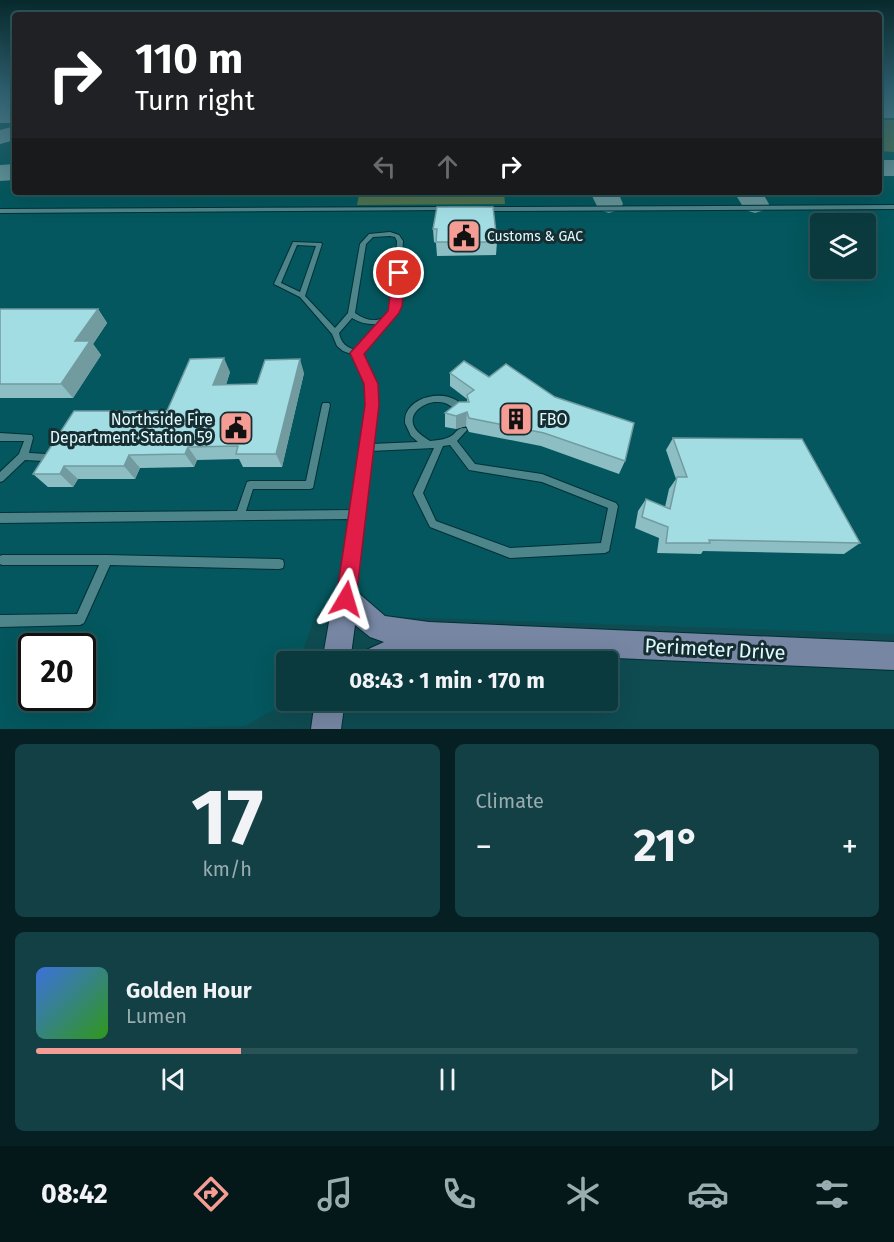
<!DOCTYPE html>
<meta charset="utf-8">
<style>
:root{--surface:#0a393e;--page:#134045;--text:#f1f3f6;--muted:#99acb0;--line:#2a5358;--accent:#f59c94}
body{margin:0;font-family:"Fira Sans",sans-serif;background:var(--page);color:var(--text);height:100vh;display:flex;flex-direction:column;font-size:22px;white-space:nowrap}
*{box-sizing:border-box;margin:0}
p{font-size:20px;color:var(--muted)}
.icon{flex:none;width:33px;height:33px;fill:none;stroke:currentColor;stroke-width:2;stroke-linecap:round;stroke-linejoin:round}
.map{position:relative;height:729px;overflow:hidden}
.drawer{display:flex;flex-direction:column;gap:15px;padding:15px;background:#061f22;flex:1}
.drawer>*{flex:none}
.hud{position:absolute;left:12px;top:12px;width:870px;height:183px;border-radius:6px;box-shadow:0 6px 24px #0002,0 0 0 2px var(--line);background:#202124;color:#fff;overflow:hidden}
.fabs{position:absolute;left:810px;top:213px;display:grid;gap:12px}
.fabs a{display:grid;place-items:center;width:66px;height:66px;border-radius:6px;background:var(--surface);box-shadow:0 6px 24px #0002,0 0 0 2px var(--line);font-size:30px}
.speed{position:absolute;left:18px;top:633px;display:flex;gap:12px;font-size:30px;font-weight:700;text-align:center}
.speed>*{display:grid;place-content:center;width:78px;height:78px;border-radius:50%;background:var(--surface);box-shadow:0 6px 24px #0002,0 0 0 2px var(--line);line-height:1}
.speed .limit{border:3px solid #111;border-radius:9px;background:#fff;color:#111}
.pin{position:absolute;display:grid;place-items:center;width:51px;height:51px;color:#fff;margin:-26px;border:3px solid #fff;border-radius:50%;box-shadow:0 2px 6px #0007}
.me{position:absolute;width:66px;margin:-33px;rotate:7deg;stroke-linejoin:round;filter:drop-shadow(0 0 4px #0008)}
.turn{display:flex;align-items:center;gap:21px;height:126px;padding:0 24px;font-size:27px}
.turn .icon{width:78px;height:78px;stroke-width:2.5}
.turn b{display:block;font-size:42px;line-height:51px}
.lanes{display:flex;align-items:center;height:57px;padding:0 24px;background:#0003;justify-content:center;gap:30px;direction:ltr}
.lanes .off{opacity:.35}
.big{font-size:45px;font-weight:700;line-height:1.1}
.drawer .card{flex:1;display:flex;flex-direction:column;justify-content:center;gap:9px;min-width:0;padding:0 21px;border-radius:9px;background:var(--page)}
.drawer .dial{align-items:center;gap:0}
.dial b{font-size:78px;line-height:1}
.song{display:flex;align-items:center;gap:18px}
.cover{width:72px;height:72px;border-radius:9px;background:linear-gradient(135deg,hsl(220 70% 55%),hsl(110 70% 35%))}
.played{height:6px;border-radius:3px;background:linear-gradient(90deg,var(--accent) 25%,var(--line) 25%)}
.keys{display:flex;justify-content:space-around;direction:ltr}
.heat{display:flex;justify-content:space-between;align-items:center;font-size:33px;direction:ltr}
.drawer .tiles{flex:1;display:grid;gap:15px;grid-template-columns:1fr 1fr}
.card:last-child{grid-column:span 2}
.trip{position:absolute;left:276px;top:651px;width:342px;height:60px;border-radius:6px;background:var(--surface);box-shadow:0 6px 24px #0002,0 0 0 2px var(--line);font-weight:700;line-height:60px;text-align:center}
.tabs{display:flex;height:96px;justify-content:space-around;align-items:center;background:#041719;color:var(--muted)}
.tabs .icon{width:42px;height:42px}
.tabs .current{color:var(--accent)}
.tabs b{font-size:27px;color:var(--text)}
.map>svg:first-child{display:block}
.built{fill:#04575e;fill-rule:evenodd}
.green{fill:#4e724f}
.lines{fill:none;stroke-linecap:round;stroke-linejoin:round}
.taxiway{fill:#649499;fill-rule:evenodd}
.runway{fill:#649499;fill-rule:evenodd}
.lane-casing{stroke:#013035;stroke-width:2}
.secondary-casing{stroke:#013035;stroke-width:2}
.lane{fill:#4d858b;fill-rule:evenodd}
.secondary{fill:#7686a3;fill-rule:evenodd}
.wall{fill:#8cbec4}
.shaded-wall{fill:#729ba0}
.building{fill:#a3dde4;stroke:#729ba0;stroke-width:1.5}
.route{fill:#e11d48;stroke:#92132f;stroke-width:1.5}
.labels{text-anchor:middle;stroke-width:6;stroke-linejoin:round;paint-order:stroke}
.far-poi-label{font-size:14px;fill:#dffbff;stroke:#162e31;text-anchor:start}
.poi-label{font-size:16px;fill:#dffbff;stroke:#162e31;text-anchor:end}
.near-street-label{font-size:20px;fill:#dffbff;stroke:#162e31}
</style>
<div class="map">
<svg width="894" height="729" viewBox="0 0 894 729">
<rect width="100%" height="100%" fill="#0e4c52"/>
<path class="built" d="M0,92H15V192H879V92H894V634L316,614L299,661L286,662V696L284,704L245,726L153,729H0ZM820,224H866V268H820ZM32,646H82V698H32Z"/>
<path class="green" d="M879,120H894V152L879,151Z
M356,192H504L505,204L357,205L359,195Z"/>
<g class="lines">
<path class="taxiway" d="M879,95H894V107H879Z
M15,126V140L0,144V130Z
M879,160H894V176H879Z
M15,164V180L0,181V165Z
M590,192H618L623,204L619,210L609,213L599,210Z
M734,192H762L769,204L765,210L755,213L745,210Z"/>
<path class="runway" d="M0,92H15V123H0Z
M879,92H894V118H879Z"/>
<g class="lane-casing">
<path id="lane" d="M894,205V209L485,211L482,209L485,207Z
M446,207L449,209L448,210L0,213V209Z
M390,232L399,235L403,241L399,306L395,315L361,353L375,384L376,405L371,444L418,442L411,436L405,423C405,420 405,417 406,414C413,396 441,391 456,400C460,403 463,406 466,410L465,412C455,413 451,402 439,402C427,401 410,410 413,424C415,432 424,437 430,441C436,440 442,440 447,438C457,435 455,427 466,428L467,430L457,441L475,464L542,474L616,503L618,506L609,551L605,553L510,558L430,527L413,493L434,448L370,451L351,596L350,600L346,601L342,600L341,596L352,519L0,523V513L237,511L247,482L250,481H306L322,405L323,403H329L330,405L313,488L310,489H253L246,511L353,510L368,405L367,384L354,355L343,351L337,346L332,334L300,297L274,284L293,242L321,243L322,244L305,296L335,328L348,313L360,244L369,234ZM390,236L395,237L397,241L393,306C385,324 369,323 355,313L366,244L373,237ZM297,245L316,246L300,292L281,283ZM352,318C360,323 369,325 379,324L355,350C346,347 341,343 339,333ZM450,445L469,470L542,482L608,508L601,543L510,548L436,521L423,493L443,446Z
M0,433L32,435L33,438L29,453L47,454L48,457L47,460L44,461L25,460L3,481L0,482V472L19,454L24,441H0Z
M2,555H107L279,559L283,560L284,564L283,568L279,569L110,565L84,623L80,625L0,627V615L77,614L99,565H2L0,564V556Z"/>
</g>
<g class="secondary-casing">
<path id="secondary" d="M346,586L355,590L385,616L429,622L894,642V670L430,650L404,662H358L362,652L384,642L370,637L355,625L350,662H322L333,599L337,590Z
M315,700H345L341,729H311Z"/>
</g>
<use href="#lane" class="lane"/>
<use href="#secondary" class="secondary"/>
</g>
<path class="wall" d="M437,207L497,242L496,255L437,256L436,243L434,242L433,229Z
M0,309H98L107,323L93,344L101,355L73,398H0Z
M230,372L226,385L257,384L304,373L282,467H243L239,459L197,460L194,467L140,468L135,479H78L73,487H48L33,474L167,411Z
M450,373L489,377L625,461L619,474L541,446L469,432L466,426L456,429L445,427V413L467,402V399L450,386Z
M673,438L860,543L844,554L703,551L701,554L657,553L659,538L635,528L638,511L646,499L665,507L669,489L676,479L666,450Z"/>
<path class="shaded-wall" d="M98,309L107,323L93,344L101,355L73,398L61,384L75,341Z
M224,358L230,372L221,399L213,385Z
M300,359L304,373L282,467L276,454Z
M467,412L466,426L456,429V416Z
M188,447L197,460L194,467L185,454Z
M129,455L140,468L135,479L124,466Z
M64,466L78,479L73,487L60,474Z"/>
<path class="building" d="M437,207H493L497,242H436L437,229H433Z
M0,309H98L75,341H90L61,384H0Z
M224,358L213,385L257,384L265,360L300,359L276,454H236L238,446L188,447L185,454L129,455L124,466H64L60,474H33L74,411H167L190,359Z
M464,361L489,377L506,364L555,397L634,423L625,461L544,433L469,418L467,412L456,416L445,413L459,402H469L467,395L474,390L450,373Z
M673,438L802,439L860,543L709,540L710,543H666L668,527L642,517L646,499L670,509L677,477H687Z"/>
<linearGradient id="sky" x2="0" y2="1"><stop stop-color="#082a2d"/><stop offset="0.47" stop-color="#306171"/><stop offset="1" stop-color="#306171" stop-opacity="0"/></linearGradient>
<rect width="894" height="194" fill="url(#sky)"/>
<path class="route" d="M399,270L405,273L402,306L399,313L364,354L378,384L379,405L356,599L353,606L346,609L339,606L336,599L365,405L364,384L350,353L388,311L393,273Z"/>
<defs>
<g id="civic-square" transform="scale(1.725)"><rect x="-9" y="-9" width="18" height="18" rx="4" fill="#f59c94" stroke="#162e31"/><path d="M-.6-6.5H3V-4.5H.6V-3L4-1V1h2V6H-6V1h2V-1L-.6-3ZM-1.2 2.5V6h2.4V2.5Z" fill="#111"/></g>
<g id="building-square" transform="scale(1.725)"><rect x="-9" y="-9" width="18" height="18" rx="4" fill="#f59c94" stroke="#162e31"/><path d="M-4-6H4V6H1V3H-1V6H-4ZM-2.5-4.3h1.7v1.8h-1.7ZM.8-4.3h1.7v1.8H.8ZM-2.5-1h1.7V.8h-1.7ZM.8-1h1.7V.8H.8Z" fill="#111"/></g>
</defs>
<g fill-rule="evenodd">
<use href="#civic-square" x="464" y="236"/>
<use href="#building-square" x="516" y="419"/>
<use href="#civic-square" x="236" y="428"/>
</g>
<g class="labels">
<g class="far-poi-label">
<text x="487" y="241">Customs &amp; GAC</text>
</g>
<g class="poi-label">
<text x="213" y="425">Northside Fire<tspan x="213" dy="18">Department Station 59</tspan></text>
<text x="539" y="425" text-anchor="start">FBO</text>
</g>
<g class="near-street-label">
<text transform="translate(715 649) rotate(3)" y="7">Perimeter Drive</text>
</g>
</g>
</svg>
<div class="fabs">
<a><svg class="icon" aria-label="layers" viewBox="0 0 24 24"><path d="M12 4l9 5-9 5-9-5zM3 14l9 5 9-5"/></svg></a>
</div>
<div class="speed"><div class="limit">20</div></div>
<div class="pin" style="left:399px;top:273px;background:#d93025"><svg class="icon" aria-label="arrive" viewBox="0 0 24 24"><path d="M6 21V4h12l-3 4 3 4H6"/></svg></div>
<svg class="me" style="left:346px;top:599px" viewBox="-20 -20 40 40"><path d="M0-17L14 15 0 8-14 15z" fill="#e11d48" stroke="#fff" stroke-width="4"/></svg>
<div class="trip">08:43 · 1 min · 170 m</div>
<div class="hud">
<div class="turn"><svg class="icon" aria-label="right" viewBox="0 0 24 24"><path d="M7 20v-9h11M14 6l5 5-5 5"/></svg><div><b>110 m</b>Turn right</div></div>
<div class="lanes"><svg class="icon off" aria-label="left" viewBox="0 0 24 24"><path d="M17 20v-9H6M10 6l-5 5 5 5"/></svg><svg class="icon off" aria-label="ahead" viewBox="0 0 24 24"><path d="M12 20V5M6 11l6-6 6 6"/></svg><svg class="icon" aria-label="right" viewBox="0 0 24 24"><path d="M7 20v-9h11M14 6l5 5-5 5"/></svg></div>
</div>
</div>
<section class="drawer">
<div class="tiles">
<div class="card dial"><b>17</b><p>km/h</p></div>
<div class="card"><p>Climate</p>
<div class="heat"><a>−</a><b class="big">21°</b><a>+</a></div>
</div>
<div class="card">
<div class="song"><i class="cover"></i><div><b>Golden Hour</b><p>Lumen</p></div></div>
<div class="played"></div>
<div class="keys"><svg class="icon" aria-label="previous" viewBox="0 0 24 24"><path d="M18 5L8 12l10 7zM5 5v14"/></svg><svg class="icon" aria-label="pause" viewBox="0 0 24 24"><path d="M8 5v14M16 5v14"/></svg><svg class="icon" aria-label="next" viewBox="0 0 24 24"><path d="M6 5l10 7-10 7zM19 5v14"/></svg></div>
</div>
</div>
</section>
<nav class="tabs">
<b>08:42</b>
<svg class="icon current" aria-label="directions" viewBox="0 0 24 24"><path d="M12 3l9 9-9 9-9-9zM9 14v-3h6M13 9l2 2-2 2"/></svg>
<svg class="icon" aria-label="music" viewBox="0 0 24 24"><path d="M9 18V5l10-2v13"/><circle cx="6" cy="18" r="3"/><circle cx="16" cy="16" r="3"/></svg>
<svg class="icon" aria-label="phone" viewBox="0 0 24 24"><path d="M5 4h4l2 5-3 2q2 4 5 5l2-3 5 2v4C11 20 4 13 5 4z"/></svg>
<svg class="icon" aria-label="climate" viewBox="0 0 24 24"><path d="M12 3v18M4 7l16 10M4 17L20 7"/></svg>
<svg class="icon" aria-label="car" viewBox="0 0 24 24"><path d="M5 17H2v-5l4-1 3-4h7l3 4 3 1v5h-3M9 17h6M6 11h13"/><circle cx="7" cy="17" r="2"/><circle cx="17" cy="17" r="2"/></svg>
<svg class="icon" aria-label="filters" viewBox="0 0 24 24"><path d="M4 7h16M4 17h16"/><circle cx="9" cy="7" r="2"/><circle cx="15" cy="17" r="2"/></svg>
</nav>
